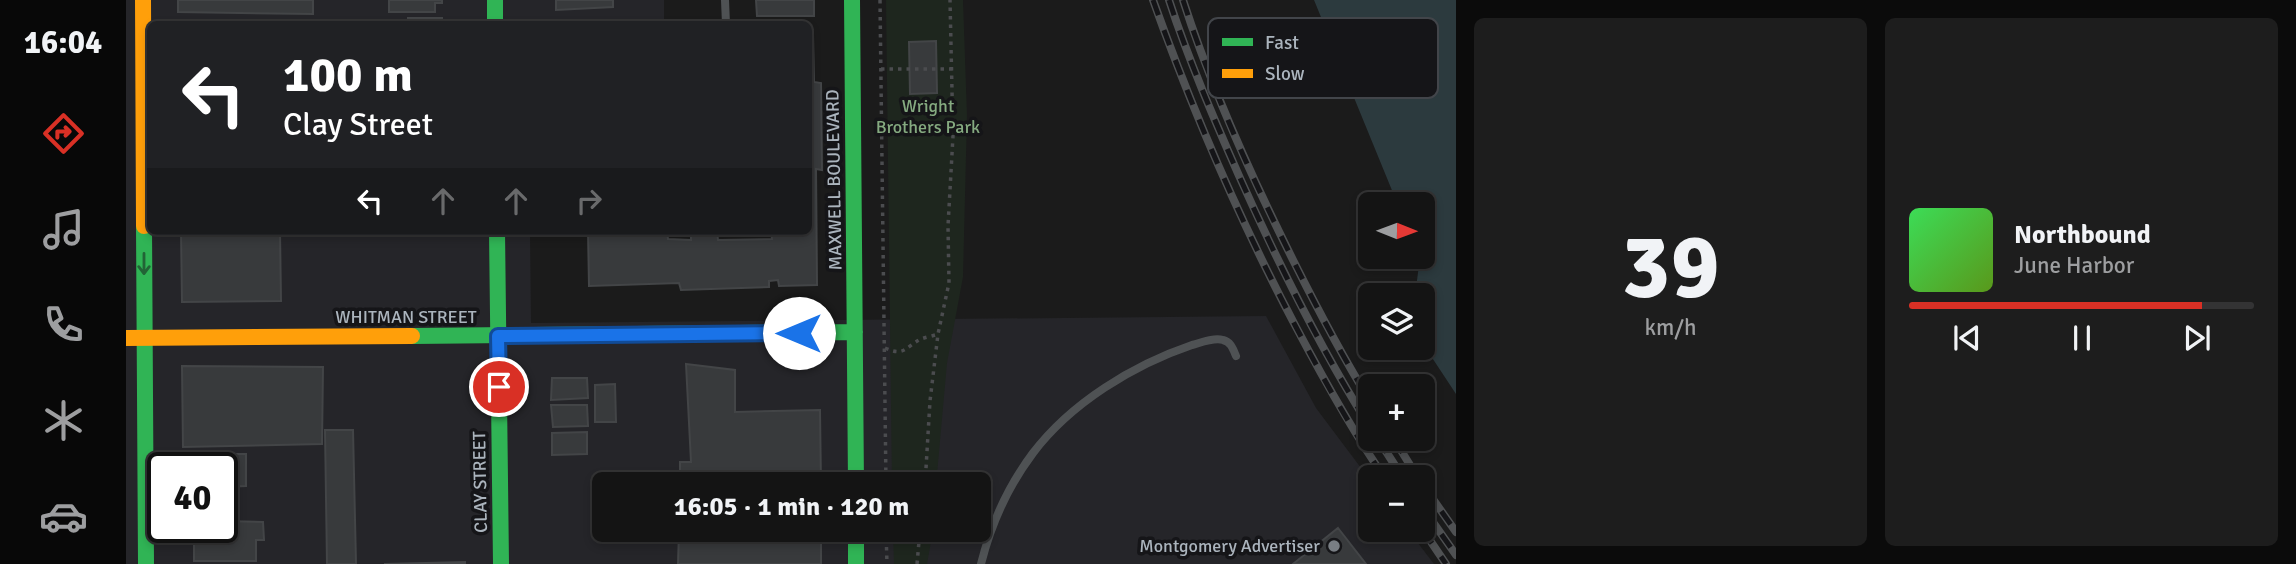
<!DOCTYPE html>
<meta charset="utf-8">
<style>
:root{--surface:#141414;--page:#1d1d1d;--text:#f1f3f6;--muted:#9d9ea0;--line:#333334;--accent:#d93025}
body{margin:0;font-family:Signika,sans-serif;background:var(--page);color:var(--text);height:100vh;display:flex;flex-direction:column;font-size:26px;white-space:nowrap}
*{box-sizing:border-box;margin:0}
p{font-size:23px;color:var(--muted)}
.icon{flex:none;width:38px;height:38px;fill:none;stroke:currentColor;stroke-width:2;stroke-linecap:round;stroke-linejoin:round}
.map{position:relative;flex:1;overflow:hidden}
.sheet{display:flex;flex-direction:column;gap:18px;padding:18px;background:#0b0b0b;width:840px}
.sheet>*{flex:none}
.hud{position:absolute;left:21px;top:21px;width:665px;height:214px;border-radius:10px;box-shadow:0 4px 10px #0003,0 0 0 2px var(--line);background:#202124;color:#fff;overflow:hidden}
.needle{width:46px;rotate:91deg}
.tools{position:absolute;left:1232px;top:192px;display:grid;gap:14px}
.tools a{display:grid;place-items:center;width:77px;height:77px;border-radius:10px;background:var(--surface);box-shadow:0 4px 10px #0003,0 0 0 2px var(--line);font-size:35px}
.speed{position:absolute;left:21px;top:452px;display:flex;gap:14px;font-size:35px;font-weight:700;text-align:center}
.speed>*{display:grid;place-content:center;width:91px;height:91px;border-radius:50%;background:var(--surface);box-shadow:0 4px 10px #0003,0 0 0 2px var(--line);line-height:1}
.speed .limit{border:4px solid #111;border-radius:10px;background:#fff;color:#111}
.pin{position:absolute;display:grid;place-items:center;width:60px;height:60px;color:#fff;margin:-30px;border:4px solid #fff;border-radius:50%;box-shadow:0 2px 7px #0007}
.me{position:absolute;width:77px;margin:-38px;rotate:270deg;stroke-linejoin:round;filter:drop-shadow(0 0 5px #0008)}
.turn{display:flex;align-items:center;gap:24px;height:147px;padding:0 21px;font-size:32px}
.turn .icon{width:91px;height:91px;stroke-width:2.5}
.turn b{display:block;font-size:49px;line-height:60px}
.lanes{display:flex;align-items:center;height:66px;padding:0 21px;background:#0003;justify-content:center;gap:35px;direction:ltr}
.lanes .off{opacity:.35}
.sheet .tile{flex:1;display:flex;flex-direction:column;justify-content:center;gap:10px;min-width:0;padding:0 24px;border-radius:10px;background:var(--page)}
.sheet .dial{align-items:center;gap:0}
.dial b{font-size:91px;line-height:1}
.song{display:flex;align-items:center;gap:21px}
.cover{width:84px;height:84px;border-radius:10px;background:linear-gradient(135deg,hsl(130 70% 55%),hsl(90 70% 35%))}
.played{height:7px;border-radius:4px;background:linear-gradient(90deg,var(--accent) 85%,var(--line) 85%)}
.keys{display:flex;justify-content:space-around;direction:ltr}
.sheet .tiles{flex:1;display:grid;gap:18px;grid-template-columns:repeat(2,1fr)}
.trip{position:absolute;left:466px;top:472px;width:399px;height:70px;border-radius:10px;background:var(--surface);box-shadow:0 4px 10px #0003,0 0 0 2px var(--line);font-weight:700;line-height:70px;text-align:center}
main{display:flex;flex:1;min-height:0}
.menu{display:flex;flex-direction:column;width:126px;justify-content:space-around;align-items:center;background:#080808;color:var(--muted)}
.menu .icon{width:49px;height:49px}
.menu .current{color:var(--accent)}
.menu b{font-size:32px;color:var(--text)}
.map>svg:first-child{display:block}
.built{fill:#252529;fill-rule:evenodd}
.green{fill:#1e261e}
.water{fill:#2c3a3e}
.building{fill:#383a3c;stroke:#434547;stroke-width:2}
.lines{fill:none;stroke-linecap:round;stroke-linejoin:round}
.path{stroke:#4b4c4f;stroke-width:3.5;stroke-dasharray:3.5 5;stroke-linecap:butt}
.lane{stroke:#4f5254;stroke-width:8}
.fast{stroke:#30b455;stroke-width:16}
.slow{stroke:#ff9f0a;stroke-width:16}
.rail-casing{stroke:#4f5153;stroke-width:8}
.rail{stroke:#151518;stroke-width:5;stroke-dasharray:16;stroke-linecap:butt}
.oneway{stroke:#226436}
.route-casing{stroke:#114b97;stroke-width:18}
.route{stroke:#1a73e8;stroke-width:12}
.poi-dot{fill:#797e84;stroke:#151518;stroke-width:2.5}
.labels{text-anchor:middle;stroke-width:7;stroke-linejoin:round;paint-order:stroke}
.park-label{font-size:18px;fill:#85aa80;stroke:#151518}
.street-label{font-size:18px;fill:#abb4bd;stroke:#151518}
.poi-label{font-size:18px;fill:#abb4bd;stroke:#151518;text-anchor:end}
.key{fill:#151518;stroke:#42454a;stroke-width:2}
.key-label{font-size:19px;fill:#abb4bd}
</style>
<main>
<nav class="menu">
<b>16:04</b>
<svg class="icon current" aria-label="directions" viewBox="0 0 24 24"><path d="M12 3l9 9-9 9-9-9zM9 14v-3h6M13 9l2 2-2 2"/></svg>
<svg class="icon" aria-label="music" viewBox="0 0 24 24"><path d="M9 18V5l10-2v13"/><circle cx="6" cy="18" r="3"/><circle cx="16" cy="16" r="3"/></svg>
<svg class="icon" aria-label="phone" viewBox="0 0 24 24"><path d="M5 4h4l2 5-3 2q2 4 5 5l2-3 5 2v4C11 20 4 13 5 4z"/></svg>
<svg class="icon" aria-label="climate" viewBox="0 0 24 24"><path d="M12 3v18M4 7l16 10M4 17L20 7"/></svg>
<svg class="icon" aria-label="car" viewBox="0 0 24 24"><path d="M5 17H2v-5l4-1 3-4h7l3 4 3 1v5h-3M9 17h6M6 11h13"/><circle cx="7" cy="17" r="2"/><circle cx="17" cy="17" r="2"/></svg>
</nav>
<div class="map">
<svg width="1330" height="564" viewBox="0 0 1330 564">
<rect width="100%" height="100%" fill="#1b1b1b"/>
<path class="built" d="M0,0H538V24H24V231H404L405,323L1140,316L1190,408L1244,480V530H1282L1308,564H0ZM37,467H96V527H37ZM478,485H852V530H478Z"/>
<path class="green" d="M760,0H837L841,116L837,277L821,363L810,485H766Z
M767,530H807L801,564H768Z"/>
<path class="water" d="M1188,0H1330V394L1297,344V296H1289L1294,257H1297V205H1272Z"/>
<path class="building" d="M52,0H187V14L52,12Z
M263,0H316V3H309V12H263Z
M430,0H487V7L430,10Z
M630,0H688V16H631Z
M282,18H316V24H282Z
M682,35H687L688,82L695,83L696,170L690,169L691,285L653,286L652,280L643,281V287L555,290L553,283L463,286L462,231H478L479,233L541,232L542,239L565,240V231H591L592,240L646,239L645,231H682Z
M810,41L811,93L784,94L783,42Z
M55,231H154L155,301L56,302Z
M560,364L609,370V412L694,410L695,485H554V462H565Z
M56,366L197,367L196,444L57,447Z
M426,378H461L462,398L425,400Z
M489,384L490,422H469V385Z
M425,405H461L462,426L427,427Z
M199,430H227L230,564H201Z
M461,432V454L426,455V433Z
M72,454H120V486L96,487V467H64V458H72Z
M96,521L137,522L138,540H130V561H68V527H96Z
M1212,528L1240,564H1167Z
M553,530H695V564H552Z
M339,562V564H258Z"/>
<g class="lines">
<path class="path" d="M754,0L760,485
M755,69H827
M759,348C779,357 779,347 795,339C800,337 807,336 812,334
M799,485L804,401L812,334L823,283L822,226L827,136L824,0
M760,530L761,564
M791,564L794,530"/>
<path class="lane" d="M599,0L600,24
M855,564C865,524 883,485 907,453C945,403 1007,365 1066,345C1074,343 1088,337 1097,340C1105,342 1107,349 1110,356"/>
<path class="fast" d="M369,0V24
M726,0L730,485
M18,226L20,564
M371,231L375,564
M286,336L729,332
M730,530V564"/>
<path class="slow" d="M17,0L18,226
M0,338L286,336"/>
<g class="rail-casing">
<path id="rail" d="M1027,0C1067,112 1114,221 1170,327C1197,378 1226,431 1259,478
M1043,0C1063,61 1088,119 1114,178C1152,263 1194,348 1244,427
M1057,0C1086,90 1125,176 1167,260C1191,308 1216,356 1244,401
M1252,439L1277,478
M1268,439L1292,478
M1297,485L1330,532
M1297,508L1330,555
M1297,530L1320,564"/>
</g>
<use href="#rail" class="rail"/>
</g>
<defs><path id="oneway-shaft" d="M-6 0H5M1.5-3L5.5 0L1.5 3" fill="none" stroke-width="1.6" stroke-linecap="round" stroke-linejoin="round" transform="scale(1.75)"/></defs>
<use class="oneway" href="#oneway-shaft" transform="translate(18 264) rotate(90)"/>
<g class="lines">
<g class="route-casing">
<path id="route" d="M373,387L372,336L673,333"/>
</g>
<use href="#route" class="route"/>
</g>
<circle class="poi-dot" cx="1208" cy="546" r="7"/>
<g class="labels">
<g class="park-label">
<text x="802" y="112">Wright<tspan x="802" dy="21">Brothers Park</tspan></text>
</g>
<g class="street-label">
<text transform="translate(708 180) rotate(-91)" y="6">MAXWELL BOULEVARD</text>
<text x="280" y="323">WHITMAN STREET</text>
<text transform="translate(354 482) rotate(-91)" y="6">CLAY STREET</text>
</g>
<g class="poi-label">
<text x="1194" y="552">Montgomery Advertiser</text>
</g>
</g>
<rect x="1082" y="18" width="230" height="80" rx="10" class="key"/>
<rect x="1096" y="38" width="31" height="8" fill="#30b455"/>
<rect x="1096" y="69" width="31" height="9" fill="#ff9f0a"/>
<g class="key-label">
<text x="1139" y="49">Fast</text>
<text x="1139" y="80">Slow</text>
</g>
</svg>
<div class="tools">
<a><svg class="needle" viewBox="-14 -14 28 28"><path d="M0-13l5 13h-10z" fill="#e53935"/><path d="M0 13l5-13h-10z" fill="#9d9ea0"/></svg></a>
<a><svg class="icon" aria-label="layers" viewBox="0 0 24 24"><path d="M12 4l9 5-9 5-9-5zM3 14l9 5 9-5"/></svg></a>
<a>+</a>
<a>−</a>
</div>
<div class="speed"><div class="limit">40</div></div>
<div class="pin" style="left:373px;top:387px;background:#d93025"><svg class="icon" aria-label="arrive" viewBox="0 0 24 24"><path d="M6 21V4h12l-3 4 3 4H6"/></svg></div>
<svg class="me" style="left:673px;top:333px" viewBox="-20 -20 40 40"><circle r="19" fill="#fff"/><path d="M0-13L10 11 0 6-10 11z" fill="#1a73e8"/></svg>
<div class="trip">16:05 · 1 min · 120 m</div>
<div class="hud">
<div class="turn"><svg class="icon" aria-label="left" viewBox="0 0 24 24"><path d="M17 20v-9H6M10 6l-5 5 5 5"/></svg><div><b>100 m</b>Clay Street</div></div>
<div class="lanes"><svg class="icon" aria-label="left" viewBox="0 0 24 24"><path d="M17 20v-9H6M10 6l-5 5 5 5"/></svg><svg class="icon off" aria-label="ahead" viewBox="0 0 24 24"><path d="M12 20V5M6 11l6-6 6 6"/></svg><svg class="icon off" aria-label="ahead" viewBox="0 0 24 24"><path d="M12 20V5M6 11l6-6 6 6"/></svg><svg class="icon off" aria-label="right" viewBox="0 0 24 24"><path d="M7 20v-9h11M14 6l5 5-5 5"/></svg></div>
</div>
</div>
<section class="sheet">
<div class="tiles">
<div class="tile dial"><b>39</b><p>km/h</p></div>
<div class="tile">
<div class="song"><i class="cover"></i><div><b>Northbound</b><p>June Harbor</p></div></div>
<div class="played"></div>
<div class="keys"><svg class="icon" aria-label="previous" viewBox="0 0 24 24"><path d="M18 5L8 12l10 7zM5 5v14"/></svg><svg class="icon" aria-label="pause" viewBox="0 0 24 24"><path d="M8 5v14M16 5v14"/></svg><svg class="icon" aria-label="next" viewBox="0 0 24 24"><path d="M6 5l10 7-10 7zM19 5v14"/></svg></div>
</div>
</div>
</section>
</main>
